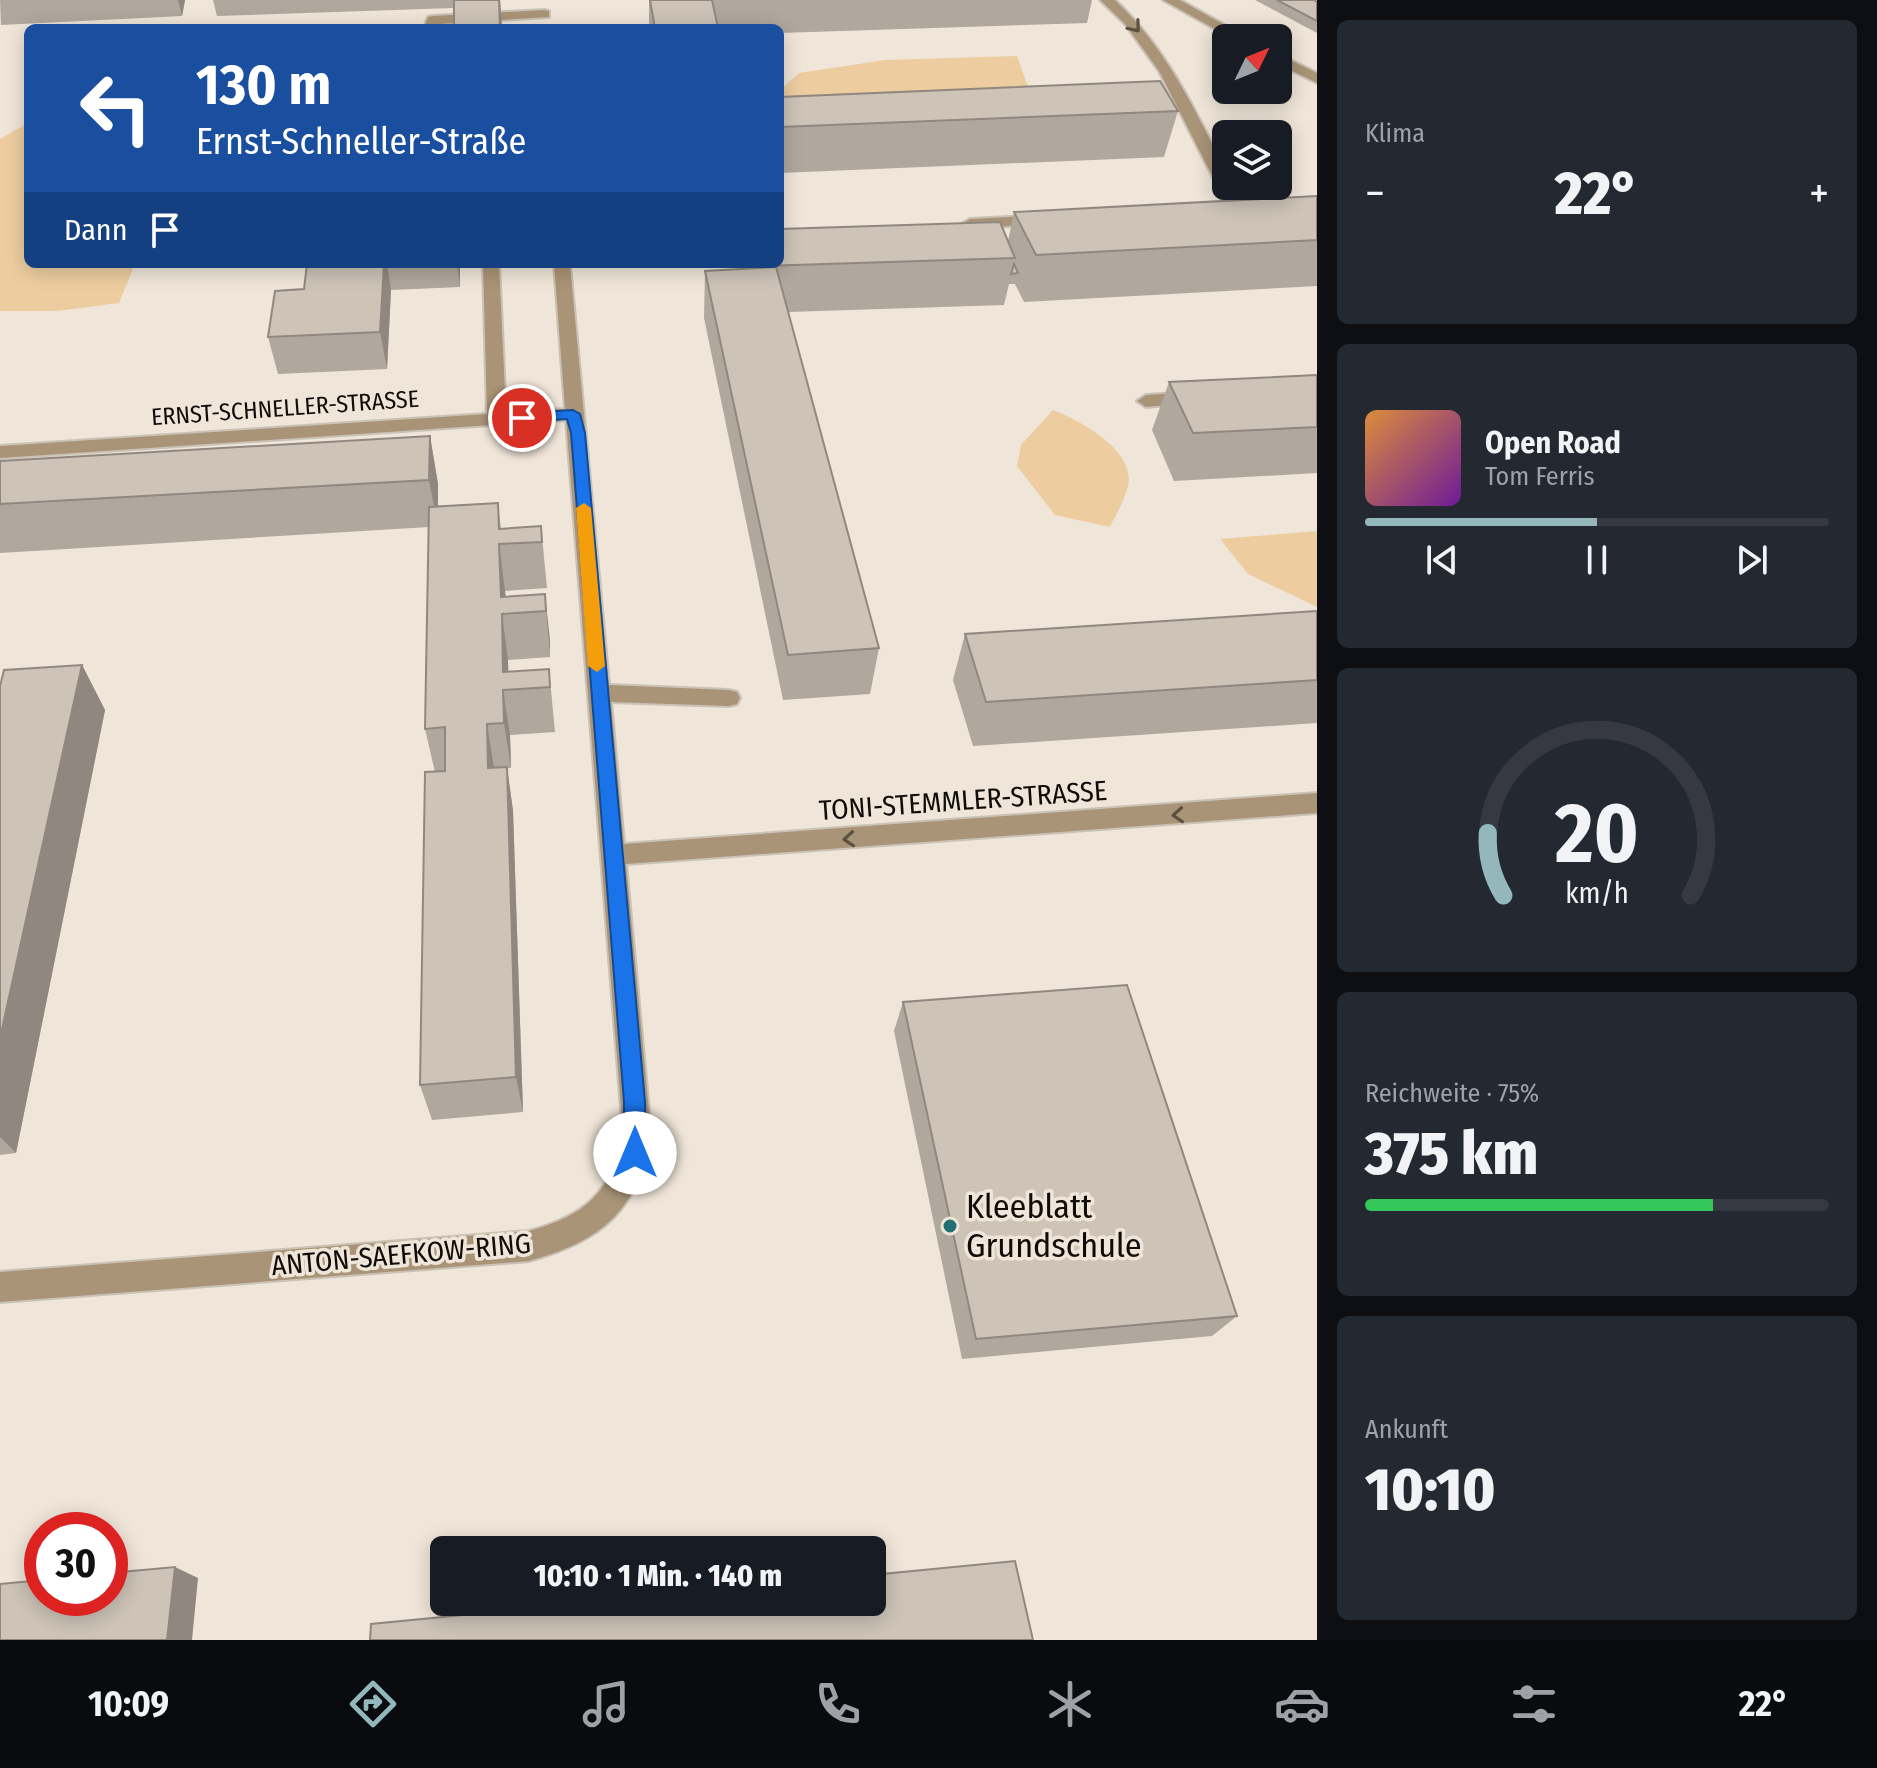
<!DOCTYPE html>
<html lang="de">
<meta charset="utf-8">
<style>
:root{--surface:#171b24;--page:#242831;--text:#f1f3f6;--muted:#9ea1a6;--line:#363941;--accent:#94b7bb}
body{margin:0;font-family:"Fira Sans Condensed",sans-serif;background:var(--page);color:var(--text);height:100vh;display:flex;flex-direction:column;font-size:30px;white-space:nowrap}
*{box-sizing:border-box;margin:0}
p{font-size:26px;color:var(--muted)}
.icon{flex:none;width:44px;height:44px;fill:none;stroke:currentColor;stroke-width:2;stroke-linecap:round;stroke-linejoin:round}
.map{position:relative;flex:1;overflow:hidden}
.side{display:flex;flex-direction:column;gap:20px;padding:20px;background:#0d0f14;width:560px}
.side>*{flex:none}
.top-card{position:absolute;left:24px;top:24px;width:760px;height:244px;border-radius:12px;box-shadow:0 4px 20px #0003;background:#1a4fa0;color:#fff;overflow:hidden}
.needle{width:52px;rotate:47deg}
.tools{position:absolute;left:1212px;top:24px;display:grid;gap:16px}
.tools a{display:grid;place-items:center;width:80px;height:80px;border-radius:12px;background:var(--surface);box-shadow:0 4px 20px #0003;font-size:40px}
.speed{position:absolute;left:24px;top:1512px;display:flex;gap:16px;font-size:40px;font-weight:700;text-align:center}
.speed>*{display:grid;place-content:center;width:104px;height:104px;border-radius:50%;background:var(--surface);box-shadow:0 4px 20px #0003;line-height:1}
.speed .limit{border:12px solid #d22;background:#fff;color:#111}
.pin{position:absolute;display:grid;place-items:center;width:68px;height:68px;color:#fff;margin:-34px;border:4px solid #fff;border-radius:50%;box-shadow:0 2px 8px #0007}
.me{position:absolute;width:88px;margin:-44px;rotate:0deg;stroke-linejoin:round;filter:drop-shadow(0 0 6px #0008)}
.turn{display:flex;align-items:center;gap:28px;height:168px;padding:0 40px;font-size:36px}
.turn .icon{width:104px;height:104px;stroke-width:2.5}
.turn b{display:block;font-size:56px;line-height:68px}
.then{display:flex;align-items:center;height:76px;padding:0 40px;background:#0003;gap:16px;font-size:30px}
.big{font-size:60px;font-weight:800;line-height:1.1}
.side .widget{flex:1;display:flex;flex-direction:column;justify-content:center;gap:12px;min-width:0;padding:0 28px;border-radius:12px;background:var(--page)}
.side .dial{align-items:center;gap:0}
.dial svg{height:208px;overflow:visible;fill:none;stroke:var(--line);stroke-width:7;stroke-linecap:round;text-anchor:middle}
.dial text{fill:var(--text);stroke:none}
.song{display:flex;align-items:center;gap:24px}
.cover{width:96px;height:96px;border-radius:12px;background:linear-gradient(135deg,hsl(30 70% 55%),hsl(280 70% 35%))}
.played{height:8px;border-radius:4px;background:linear-gradient(90deg,var(--accent) 50%,var(--line) 50%)}
.keys{display:flex;justify-content:space-around;direction:ltr}
.heat{display:flex;justify-content:space-between;align-items:center;font-size:44px;direction:ltr}
.charge{height:12px;border-radius:6px;background:linear-gradient(90deg,#34c759 75%,var(--line) 0)}
.trip{position:absolute;left:430px;top:1536px;width:456px;height:80px;border-radius:12px;background:var(--surface);box-shadow:0 4px 20px #0003;font-weight:800;line-height:80px;text-align:center}
.tabs{display:flex;height:128px;justify-content:space-around;align-items:center;background:#090b0e;color:var(--muted)}
.tabs .icon{width:56px;height:56px}
.tabs .on{color:var(--accent)}
.tabs b{font-size:36px;color:var(--text)}
main{display:flex;flex:1;min-height:0}
.map>svg:first-child{display:block}
.green{fill:#edcda0}
.lines{fill:none;stroke-linecap:round;stroke-linejoin:round}
.minor-casing{stroke:#cbc2b7;stroke-width:4}
.minor{fill:#a99477;fill-rule:evenodd}
.wall{fill:#b0a89d}
.shaded-wall{fill:#908880}
.building{fill:#cdc3b7;stroke:#908880;stroke-width:2}
.oneway{stroke:#5c5040}
.route{fill:#1a73e8;stroke:#114b97;stroke-width:2}
.slow{fill:#f59e0b}
.poi-dot{fill:#226e72;stroke:#efe5d8;stroke-width:3}
.labels{text-anchor:middle;stroke-width:7;stroke-linejoin:round;paint-order:stroke}
.far-street-label{font-size:24px;fill:#100d09;stroke:#efe5d8}
.street-label{font-size:28px;fill:#100d09;stroke:#efe5d8}
.near-poi-label{font-size:34px;fill:#100d09;stroke:#efe5d8;text-anchor:start}
</style>
<main>
<div class="map">
<svg width="1317" height="1640" viewBox="0 0 1317 1640">
<rect width="100%" height="100%" fill="#efe5d8"/>
<path class="green" d="M1017,56L1037,112L780,102V90L799,73L885,60Z
M28,123V264H135L119,303L57,311H0V139Z
M1053,410C1079,420 1137,451 1128,486C1125,500 1116,514 1110,527L1055,515L1017,466L1021,445Z
M1317,531V607L1248,574L1220,539Z"/>
<g class="lines">
<g class="minor-casing">
<path id="minor" d="M1100,0H1115C1166,48 1195,109 1226,172V186H1233L1246,211L1244,214L1238,216L1230,211L1159,71L1125,24Z
M1163,0H1180L1248,38H1231Z
M544,10L549,11V17L439,24L438,28H424L428,17L433,16Z
M1278,54L1317,73V83L1278,64Z
M1045,215L1051,217V223L970,229L962,224L970,219Z
M483,264H499L506,413L565,409L554,264H570L609,685L729,690L737,692L740,698L737,704L729,706L611,702L624,844L1317,793V813L626,864L651,1133C639,1210 602,1241 529,1261L0,1302V1272L529,1231C585,1216 613,1191 623,1133L566,420L0,458V446L487,414Z
M1195,392L1202,394L1204,398L1202,402L1146,407L1137,401L1146,395Z"/>
</g>
<use href="#minor" class="minor"/>
</g>
<path class="wall" d="M0,0H185L182,16L1,25Z
M213,0H500L502,28L454,8L217,16Z
M649,0H1092L1087,23L780,33V28H649Z
M1255,0H1314L1317,2V33Z
M780,97L1178,111L1164,157L780,173Z
M1317,196V286L1024,302L1015,284H1009L1004,305L788,312L879,648L870,694L783,700L704,318L705,271L751,269L752,264H780L1008,241L1014,212Z
M307,264H460V287L391,290L387,369L278,374L268,337L304,289Z
M1317,375V473L1174,481L1152,430L1169,382Z
M430,436L438,484V506L498,503L501,529L541,526L547,588L505,591L506,597L545,594L550,657L508,660V672L549,669L555,732L510,735L511,768H507L513,811L523,1112L432,1120L420,1085L435,772L425,729L429,527L0,553V504Z
M1317,611V723L973,746L953,680L965,634Z
M82,665L105,710L16,1153L0,1155V686Z
M903,1002L1237,1316L1212,1336L962,1359L894,1031Z"/>
<path class="shaded-wall" d="M178,0H185L182,16Z
M499,0H500L502,28H500Z
M384,264H387L391,290L387,369L380,332Z
M457,264H460V287Z
M430,436L438,484V527L429,480Z
M499,544L505,591L506,614L501,597Z
M545,594L550,640V657L546,611Z
M502,614L508,660L509,690L503,672Z
M82,665L105,710L16,1153L0,1137V1038Z
M503,690L510,735L511,768L504,723Z
M487,724L494,768H488Z
M507,767L513,811L523,1112L516,1077Z
M175,1567L198,1578L192,1640H167Z"/>
<path class="building" d="M454,0H499L500,28H454Z
M650,0H712L718,28H655Z
M1277,0H1314L1317,2V21Z
M1160,81L1178,111L780,127V97Z
M1317,196V240L1036,255L1014,212Z
M1000,222L1015,258L761,266L760,264H780V229Z
M307,264H384L380,332L268,337L275,291L304,289Z
M1014,264L1018,273L1011,274Z
M776,267L879,648L788,655L705,271Z
M1317,375V427L1193,433L1169,382Z
M430,436L429,480L0,504V461Z
M498,503L499,529L541,526L542,542L499,544L501,597L545,594L546,611L502,614L503,672L549,669L550,687L503,690L504,723L487,724L488,768L507,767L516,1077L420,1085L425,772L445,771V727L425,729L429,507Z
M1317,611V680L986,702L965,634Z
M82,665L0,1038V686L4,670Z
M1127,985L1237,1316L976,1339L903,1002Z
M1015,1561L1033,1640H370L371,1624L598,1602H872V1575Z
M175,1567L167,1640H0V1584L42,1580V1598H110V1573Z"/>
<defs><path id="oneway-chevron" d="M-2-3.5L2.5 0L-2 3.5" fill="none" stroke-width="1.6" stroke-linecap="round" stroke-linejoin="round" transform="scale(2)"/></defs>
<g class="oneway">
<use href="#oneway-chevron" transform="translate(1135 27) rotate(51)"/>
<use href="#oneway-chevron" transform="translate(1178 815) rotate(176)"/>
<use href="#oneway-chevron" transform="translate(849 839) rotate(176)"/>
</g>
<path class="route" d="M573,410L580,414L585,433L645,1102L646,1153L643,1160L635,1163L627,1160L624,1153V1102L571,433L567,419L522,422L515,418L522,413Z"/>
<path class="slow" d="M584,503L591,508L605,666L597,672L588,666L576,508Z"/>
<circle class="poi-dot" cx="950" cy="1226" r="8"/>
<g class="labels">
<g class="far-street-label">
<text transform="translate(285 408) rotate(-4)" y="8">ERNST-SCHNELLER-STRASSE</text>
</g>
<g class="street-label">
<text transform="translate(963 800) rotate(-4)" y="10">TONI-STEMMLER-STRASSE</text>
<text transform="translate(401 1254) rotate(-5)" y="10">ANTON-SAEFKOW-RING</text>
</g>
<g class="near-poi-label">
<text x="966" y="1218">Kleeblatt<tspan x="966" dy="39">Grundschule</tspan></text>
</g>
</g>
</svg>
<div class="tools">
<a><svg class="needle" viewBox="-14 -14 28 28"><path d="M0-13l5 13h-10z" fill="#e53935"/><path d="M0 13l5-13h-10z" fill="#9ea1a6"/></svg></a>
<a><svg class="icon" aria-label="layers" viewBox="0 0 24 24"><path d="M12 4l9 5-9 5-9-5zM3 14l9 5 9-5"/></svg></a>
</div>
<div class="speed"><div class="limit">30</div></div>
<div class="pin" style="left:522px;top:418px;background:#d93025"><svg class="icon" aria-label="arrive" viewBox="0 0 24 24"><path d="M6 21V4h12l-3 4 3 4H6"/></svg></div>
<svg class="me" style="left:635px;top:1153px" viewBox="-20 -20 40 40"><circle r="19" fill="#fff"/><path d="M0-13L10 11 0 6-10 11z" fill="#1a73e8"/></svg>
<div class="trip">10:10 · 1 Min. · 140 m</div>
<div class="top-card">
<div class="turn"><svg class="icon" aria-label="left" viewBox="0 0 24 24"><path d="M17 20v-9H6M10 6l-5 5 5 5"/></svg><div><b>130 m</b>Ernst-Schneller-Straße</div></div>
<div class="then">Dann<svg class="icon" aria-label="arrive" viewBox="0 0 24 24"><path d="M6 21V4h12l-3 4 3 4H6"/></svg></div>
</div>
</div>
<section class="side">
<div class="widget"><p>Klima</p>
<div class="heat"><a>−</a><b class="big">22°</b><a>+</a></div>
</div>
<div class="widget">
<div class="song"><i class="cover"></i><div><b>Open Road</b><p>Tom Ferris</p></div></div>
<div class="played"></div>
<div class="keys"><svg class="icon" aria-label="previous" viewBox="0 0 24 24"><path d="M18 5L8 12l10 7zM5 5v14"/></svg><svg class="icon" aria-label="pause" viewBox="0 0 24 24"><path d="M8 5v14M16 5v14"/></svg><svg class="icon" aria-label="next" viewBox="0 0 24 24"><path d="M6 5l10 7-10 7zM19 5v14"/></svg></div>
</div>
<div class="widget dial"><svg viewBox="0 0 100 80">
<path d="M14 69A42 42 0 1 1 86 69"/>
<path d="M14 69A42 42 0 0 1 8 45" stroke="#94b7bb"/>
<text x="50" y="56" font-size="32" font-weight="700">20</text>
<text x="50" y="72" font-size="11">km/h</text>
</svg></div>
<div class="widget"><p>Reichweite · 75%</p><b class="big">375 km</b><div class="charge"></div></div>
<div class="widget"><p>Ankunft</p><b class="big">10:10</b></div>
</section>
</main>
<nav class="tabs">
<b>10:09</b>
<svg class="icon on" aria-label="directions" viewBox="0 0 24 24"><path d="M12 3l9 9-9 9-9-9zM9 14v-3h6M13 9l2 2-2 2"/></svg>
<svg class="icon" aria-label="music" viewBox="0 0 24 24"><path d="M9 18V5l10-2v13"/><circle cx="6" cy="18" r="3"/><circle cx="16" cy="16" r="3"/></svg>
<svg class="icon" aria-label="phone" viewBox="0 0 24 24"><path d="M5 4h4l2 5-3 2q2 4 5 5l2-3 5 2v4C11 20 4 13 5 4z"/></svg>
<svg class="icon" aria-label="climate" viewBox="0 0 24 24"><path d="M12 3v18M4 7l16 10M4 17L20 7"/></svg>
<svg class="icon" aria-label="car" viewBox="0 0 24 24"><path d="M5 17H2v-5l4-1 3-4h7l3 4 3 1v5h-3M9 17h6M6 11h13"/><circle cx="7" cy="17" r="2"/><circle cx="17" cy="17" r="2"/></svg>
<svg class="icon" aria-label="filters" viewBox="0 0 24 24"><path d="M4 7h16M4 17h16"/><circle cx="9" cy="7" r="2"/><circle cx="15" cy="17" r="2"/></svg>
<b>22°</b>
</nav>
